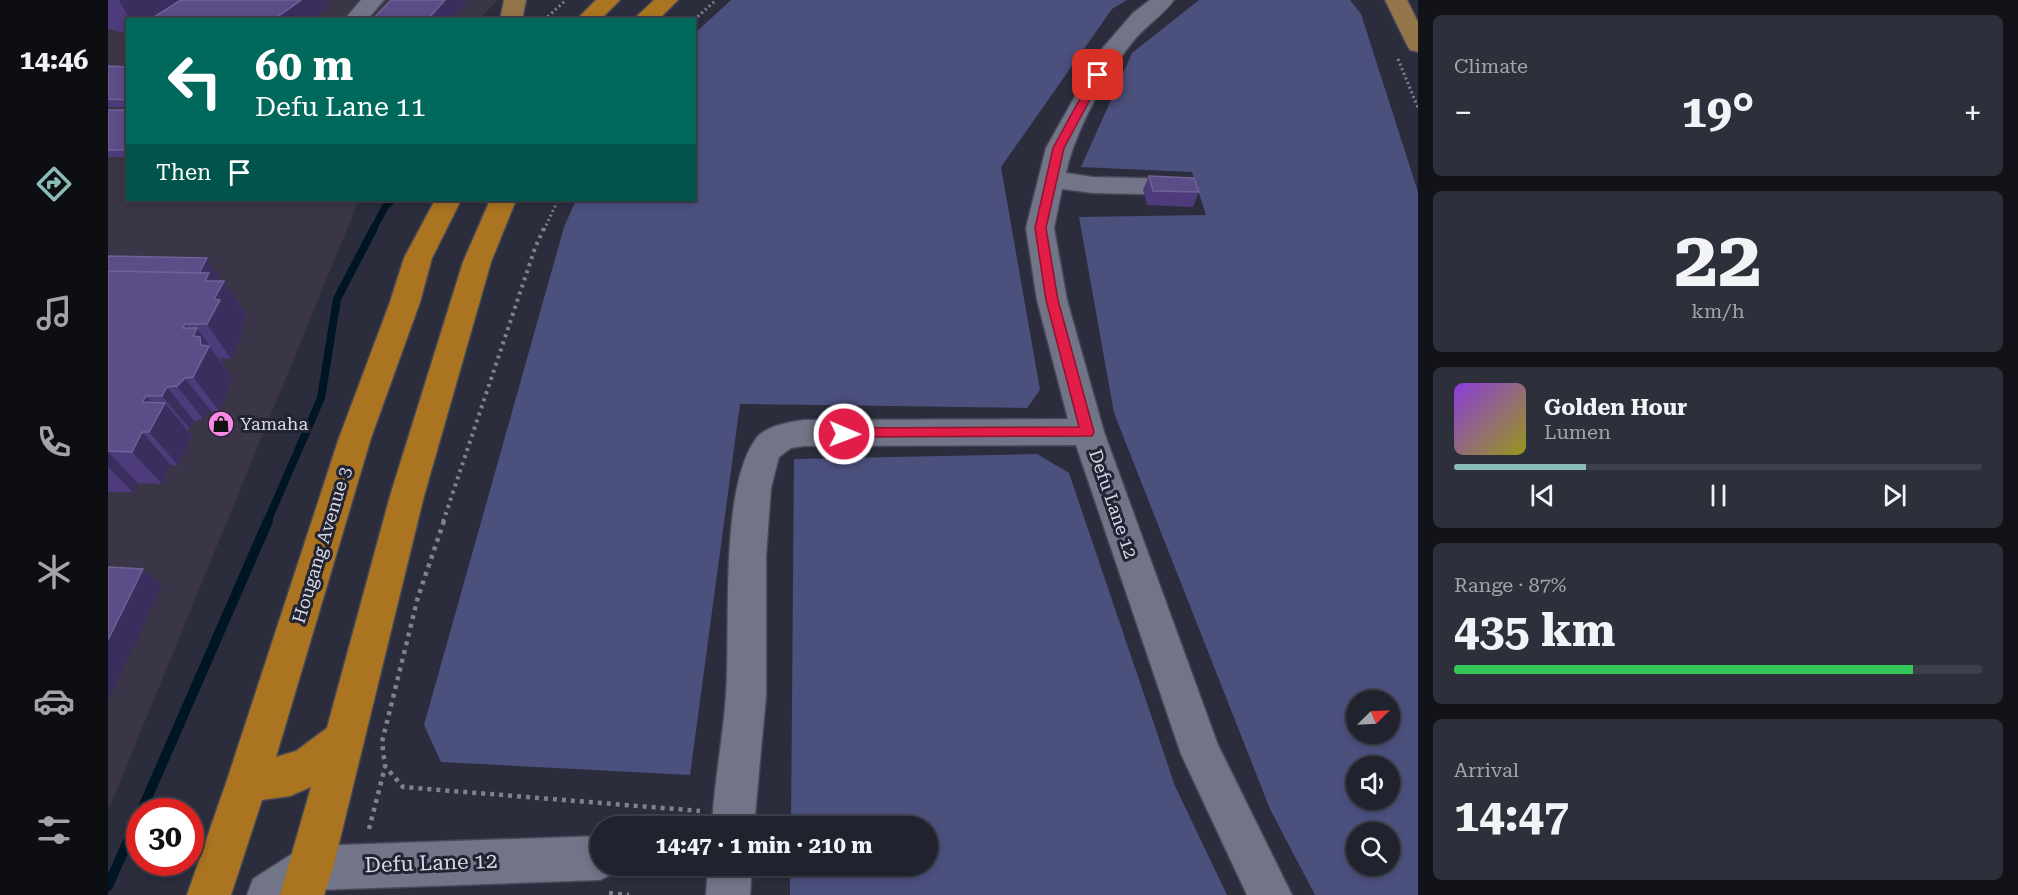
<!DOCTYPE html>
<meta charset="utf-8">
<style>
:root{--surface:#20222e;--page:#2d2f3a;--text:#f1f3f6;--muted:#a2a4aa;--line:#3d3f4a;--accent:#8bbbb9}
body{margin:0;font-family:"Roboto Serif",serif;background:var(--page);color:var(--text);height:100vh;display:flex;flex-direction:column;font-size:22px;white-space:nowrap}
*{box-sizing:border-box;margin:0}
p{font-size:20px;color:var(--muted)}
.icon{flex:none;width:33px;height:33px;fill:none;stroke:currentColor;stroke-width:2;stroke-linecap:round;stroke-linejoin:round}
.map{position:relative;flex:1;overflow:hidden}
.sheet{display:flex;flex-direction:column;gap:15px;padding:15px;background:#121319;width:600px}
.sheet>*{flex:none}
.banner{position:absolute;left:18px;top:18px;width:570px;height:183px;border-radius:0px;box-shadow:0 3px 9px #0003,0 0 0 2px var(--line);background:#00695c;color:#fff;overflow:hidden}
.needle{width:39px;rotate:66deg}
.buttons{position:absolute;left:1238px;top:690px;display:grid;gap:12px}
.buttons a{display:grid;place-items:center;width:54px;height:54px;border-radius:50%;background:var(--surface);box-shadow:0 3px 9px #0003,0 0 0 2px var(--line);font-size:30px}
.speed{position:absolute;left:18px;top:798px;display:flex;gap:12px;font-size:30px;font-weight:700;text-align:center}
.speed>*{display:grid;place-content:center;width:78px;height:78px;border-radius:50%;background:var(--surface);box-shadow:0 3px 9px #0003,0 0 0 2px var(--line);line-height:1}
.speed .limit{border:9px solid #d22;background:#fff;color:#111}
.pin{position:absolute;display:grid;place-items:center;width:51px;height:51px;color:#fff;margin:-26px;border-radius:12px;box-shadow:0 3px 9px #0006}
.me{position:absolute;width:66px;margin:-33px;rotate:91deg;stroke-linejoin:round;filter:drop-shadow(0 0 4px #0008)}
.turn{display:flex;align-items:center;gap:21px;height:126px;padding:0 30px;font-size:27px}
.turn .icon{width:78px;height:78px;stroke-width:2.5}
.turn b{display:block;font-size:42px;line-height:51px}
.then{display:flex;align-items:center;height:57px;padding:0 30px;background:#0003;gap:12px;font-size:22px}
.big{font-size:45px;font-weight:700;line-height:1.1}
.sheet .widget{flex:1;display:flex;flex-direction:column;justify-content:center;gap:9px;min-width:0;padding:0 21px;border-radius:9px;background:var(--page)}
.sheet .dial{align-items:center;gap:0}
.dial b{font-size:78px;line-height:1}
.song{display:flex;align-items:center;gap:18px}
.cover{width:72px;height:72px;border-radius:9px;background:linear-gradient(135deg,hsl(270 70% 55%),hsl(60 70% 35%))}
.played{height:6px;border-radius:3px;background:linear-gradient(90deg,var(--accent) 25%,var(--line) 25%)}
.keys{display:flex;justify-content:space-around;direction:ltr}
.heat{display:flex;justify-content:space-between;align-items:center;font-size:33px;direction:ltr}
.charge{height:9px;border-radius:4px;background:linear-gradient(90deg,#34c759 87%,var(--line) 0)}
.trip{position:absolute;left:482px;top:816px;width:348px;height:60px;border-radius:30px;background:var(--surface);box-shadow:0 3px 9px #0003,0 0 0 2px var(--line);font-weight:700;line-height:60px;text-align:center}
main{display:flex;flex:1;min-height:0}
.tab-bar{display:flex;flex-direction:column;width:108px;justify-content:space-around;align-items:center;background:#0d0e12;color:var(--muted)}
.tab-bar .icon{width:42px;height:42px}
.tab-bar .active{color:var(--accent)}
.tab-bar b{font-size:27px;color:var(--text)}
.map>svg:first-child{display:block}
.industrial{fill:#3b3647}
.green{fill:#4c507d;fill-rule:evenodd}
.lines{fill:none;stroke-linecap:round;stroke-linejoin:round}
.stream-far2{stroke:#001523;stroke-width:7}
.stream-far1{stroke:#001523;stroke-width:8}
.stream{stroke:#001523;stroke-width:10}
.minor-casing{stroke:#474856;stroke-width:3}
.major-casing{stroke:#474856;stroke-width:3}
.highway-casing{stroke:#474856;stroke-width:3}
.path-far2{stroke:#7f818e;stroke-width:3;stroke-dasharray:2 3;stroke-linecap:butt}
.path-far1{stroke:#7f818e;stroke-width:4;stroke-dasharray:3 4.5;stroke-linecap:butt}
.path{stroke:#7f818e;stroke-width:4.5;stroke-dasharray:4 5;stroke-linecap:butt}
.minor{fill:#727487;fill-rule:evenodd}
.major{fill:#947449;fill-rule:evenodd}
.highway{fill:#aa7420;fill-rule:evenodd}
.wall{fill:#4e3b7c}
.shaded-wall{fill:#392e5e}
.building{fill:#5c4c87;stroke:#706296;stroke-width:1.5}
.route{fill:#e11d48;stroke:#92132f;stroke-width:1.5}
.labels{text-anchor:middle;stroke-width:6;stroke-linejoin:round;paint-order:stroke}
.poi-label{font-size:18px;fill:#d9dae5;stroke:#222333;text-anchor:start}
.street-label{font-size:18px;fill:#d9dae5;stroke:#222333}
.near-street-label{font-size:21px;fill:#d9dae5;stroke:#222333}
</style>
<main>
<nav class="tab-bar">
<b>14:46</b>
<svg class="icon active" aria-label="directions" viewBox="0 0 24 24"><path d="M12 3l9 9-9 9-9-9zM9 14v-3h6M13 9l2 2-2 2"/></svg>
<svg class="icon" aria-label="music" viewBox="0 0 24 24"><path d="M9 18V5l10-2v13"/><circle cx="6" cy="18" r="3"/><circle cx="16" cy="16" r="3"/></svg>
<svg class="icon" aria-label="phone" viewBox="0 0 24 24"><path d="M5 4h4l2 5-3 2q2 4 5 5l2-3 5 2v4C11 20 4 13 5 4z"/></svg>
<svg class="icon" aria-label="climate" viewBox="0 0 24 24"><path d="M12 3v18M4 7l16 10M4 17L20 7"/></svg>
<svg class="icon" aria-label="car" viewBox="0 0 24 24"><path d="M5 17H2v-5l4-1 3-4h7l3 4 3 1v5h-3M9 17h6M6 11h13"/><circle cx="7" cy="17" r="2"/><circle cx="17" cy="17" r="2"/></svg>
<svg class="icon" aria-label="filters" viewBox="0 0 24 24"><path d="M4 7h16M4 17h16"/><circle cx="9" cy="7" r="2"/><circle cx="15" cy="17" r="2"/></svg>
</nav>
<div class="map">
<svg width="1310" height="895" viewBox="0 0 1310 895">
<rect width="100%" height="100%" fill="#2b2d3d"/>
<path class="industrial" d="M0,0H390L371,19L20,20V200H251L0,811Z"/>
<path class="green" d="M623,0H1019L1004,9L893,167L932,390L919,408L632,404L582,775L333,762L316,725L456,227L468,200H586L587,33Z
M1091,0H1242L1253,14L1310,192V895H1207L1162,809L1006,413L971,217L1098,215L1084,172L973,167L1024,53ZM1248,700H1281V734H1248ZM1248,766H1281V800H1248ZM1248,832H1281V866H1248Z
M929,454L961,473L1067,786L1119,895H682V866H819V826H683L686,459Z"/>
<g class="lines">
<path class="stream-far2" d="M265,230L277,207L284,200"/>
<path class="stream-far1" d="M159,522L213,398L229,299L266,228"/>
<path class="stream" d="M33,812L160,521
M0,886L32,814"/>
<g class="minor-casing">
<path id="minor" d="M253,0H276L259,20H236Z
M1042,0H1066C1057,13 1038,26 1027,39C999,72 967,131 958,173L985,177L1073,179L1082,181L1086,187L1082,193L1073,195L985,193L954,189L946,228L959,300L996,432L1110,745L1184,895H1139L1073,754L968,445L696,446L683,448L671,457L663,488L658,556V696L646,826H604C606,783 615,739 618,695C623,630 611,492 647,440C656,426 681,422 696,420L960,419L929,300L918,228L938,148L993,50L1025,13Z
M492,836V866H511L507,873L492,880L209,890L201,895H139L145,879L187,852L203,846Z
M600,866H644L642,895H598Z"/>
</g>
<g class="major-casing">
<path id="major" d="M396,0H418L414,20H392Z
M1277,0H1299L1310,22V52L1302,50L1299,45Z"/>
</g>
<g class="highway-casing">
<path id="highway" d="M488,0H512L492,20H468Z
M546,0H570L550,20H525Z
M327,200H353L324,258L312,302L263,438L168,757L188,751L219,728L282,496L355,262L382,200H408L383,262L316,496L225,868L216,895H172L203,787L182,796L154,800L123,895H79L119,780L231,438L282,302L296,258Z"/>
</g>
<path class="path-far2" d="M436,20L458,0
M586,20L608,0
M1290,59L1310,108
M436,230L450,200"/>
<path class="path-far1" d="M335,522L427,248L436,228"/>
<path class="path" d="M336,521L310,597L274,742L277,766L295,787L592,811
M261,829L277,767
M501,893L521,895"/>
<use href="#minor" class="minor"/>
<use href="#major" class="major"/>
<use href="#highway" class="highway"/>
</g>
<path class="wall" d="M0,0H219L221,7L203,20H20V34L0,29Z
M0,66L20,67V107H0Z
M0,110H20V157H0Z
M1041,176L1091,192L1085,207L1039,205L1035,190Z
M0,256L112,279L111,281H116L139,316L132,330L135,334L123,359L111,358L125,380L111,411H103L95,419L86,421L82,429H79L84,436L70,465H63L54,484L30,483L25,492H0Z"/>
<path class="shaded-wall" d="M11,0H92L61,20H22Z
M193,0H219L221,7L203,20H165Z
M337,0H360L343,20H319Z
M99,258L112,279L109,285L116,281L139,316L132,330L135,334L123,359L99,324L83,287Z
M77,324L85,335L89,328L125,380L111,411L85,377L75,328Z
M77,378L103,411L95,419L69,386Z
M59,387L86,421L82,429L54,396Z
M38,396L52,412L57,403L84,436L70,465L41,432L34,402Z
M34,432L63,465L54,484L24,452Z
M0,452L30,483L25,492L0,467Z
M35,569L54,586L0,700V640Z"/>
<path class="building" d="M73,0H193L165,20H41Z
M283,0H337L319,20H264Z
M0,66L20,67V100L0,99Z
M0,110H20V150H0Z
M1041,176L1086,178L1091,192L1045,191Z
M0,256L99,258L91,273L0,271Z
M0,271L101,273L97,281H116L106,299L112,300L99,324H77L75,328H89L85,336L92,337L93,345L101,346L85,377L77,378L69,386L59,387L54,396H38L34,402L57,403L41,432H34L24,452L0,451Z
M0,567L35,569L0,640Z"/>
<path class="route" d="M990,72L995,75L956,148L938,228L950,300L986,432L984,436L731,437L729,434L736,428L971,427L938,300L927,228L945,148L985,75Z"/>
<defs>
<g id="shop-disc" transform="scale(1.35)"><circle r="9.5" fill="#fb87e6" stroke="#222333"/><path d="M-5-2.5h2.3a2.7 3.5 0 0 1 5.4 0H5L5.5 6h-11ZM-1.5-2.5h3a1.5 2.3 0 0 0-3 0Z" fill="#111"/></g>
</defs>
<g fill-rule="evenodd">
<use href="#shop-disc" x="113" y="424"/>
</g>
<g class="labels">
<g class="poi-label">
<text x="132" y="430">Yamaha</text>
</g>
<g class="street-label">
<text transform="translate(1005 504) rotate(71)" y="6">Defu Lane 12</text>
<text transform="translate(214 545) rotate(-73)" y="6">Hougang Avenue 3</text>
</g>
<g class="near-street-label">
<text transform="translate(323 863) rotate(-2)" y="7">Defu Lane 12</text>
</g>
</g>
</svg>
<div class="buttons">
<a><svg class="needle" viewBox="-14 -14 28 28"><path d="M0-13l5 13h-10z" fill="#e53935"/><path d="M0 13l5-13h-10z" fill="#a2a4aa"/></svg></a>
<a><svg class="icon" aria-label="sound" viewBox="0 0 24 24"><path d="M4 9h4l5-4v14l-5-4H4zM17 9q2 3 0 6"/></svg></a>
<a><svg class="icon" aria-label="search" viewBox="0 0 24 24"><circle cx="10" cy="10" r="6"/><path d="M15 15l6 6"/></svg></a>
</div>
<div class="speed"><div class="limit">30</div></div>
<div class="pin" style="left:990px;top:75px;background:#d93025"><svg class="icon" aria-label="arrive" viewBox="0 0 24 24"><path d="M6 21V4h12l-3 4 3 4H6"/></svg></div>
<svg class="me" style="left:736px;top:434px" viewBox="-20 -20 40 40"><circle r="17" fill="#e11d48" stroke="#fff" stroke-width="3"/><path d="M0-11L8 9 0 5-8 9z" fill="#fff"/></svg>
<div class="trip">14:47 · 1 min · 210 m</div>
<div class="banner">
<div class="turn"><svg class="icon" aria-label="left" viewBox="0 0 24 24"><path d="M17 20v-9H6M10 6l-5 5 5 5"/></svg><div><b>60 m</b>Defu Lane 11</div></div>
<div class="then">Then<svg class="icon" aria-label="arrive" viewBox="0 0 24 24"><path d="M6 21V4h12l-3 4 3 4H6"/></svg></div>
</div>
</div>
<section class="sheet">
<div class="widget"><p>Climate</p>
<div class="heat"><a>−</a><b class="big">19°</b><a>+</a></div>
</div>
<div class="widget dial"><b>22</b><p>km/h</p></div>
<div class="widget">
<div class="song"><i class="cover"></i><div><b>Golden Hour</b><p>Lumen</p></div></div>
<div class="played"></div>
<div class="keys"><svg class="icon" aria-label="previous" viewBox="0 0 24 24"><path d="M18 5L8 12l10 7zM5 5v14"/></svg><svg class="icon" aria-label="pause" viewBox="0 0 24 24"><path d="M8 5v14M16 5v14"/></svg><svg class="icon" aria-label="next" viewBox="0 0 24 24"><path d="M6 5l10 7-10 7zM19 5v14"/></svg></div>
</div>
<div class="widget"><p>Range · 87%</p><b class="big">435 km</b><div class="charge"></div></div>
<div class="widget"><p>Arrival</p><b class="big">14:47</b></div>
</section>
</main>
